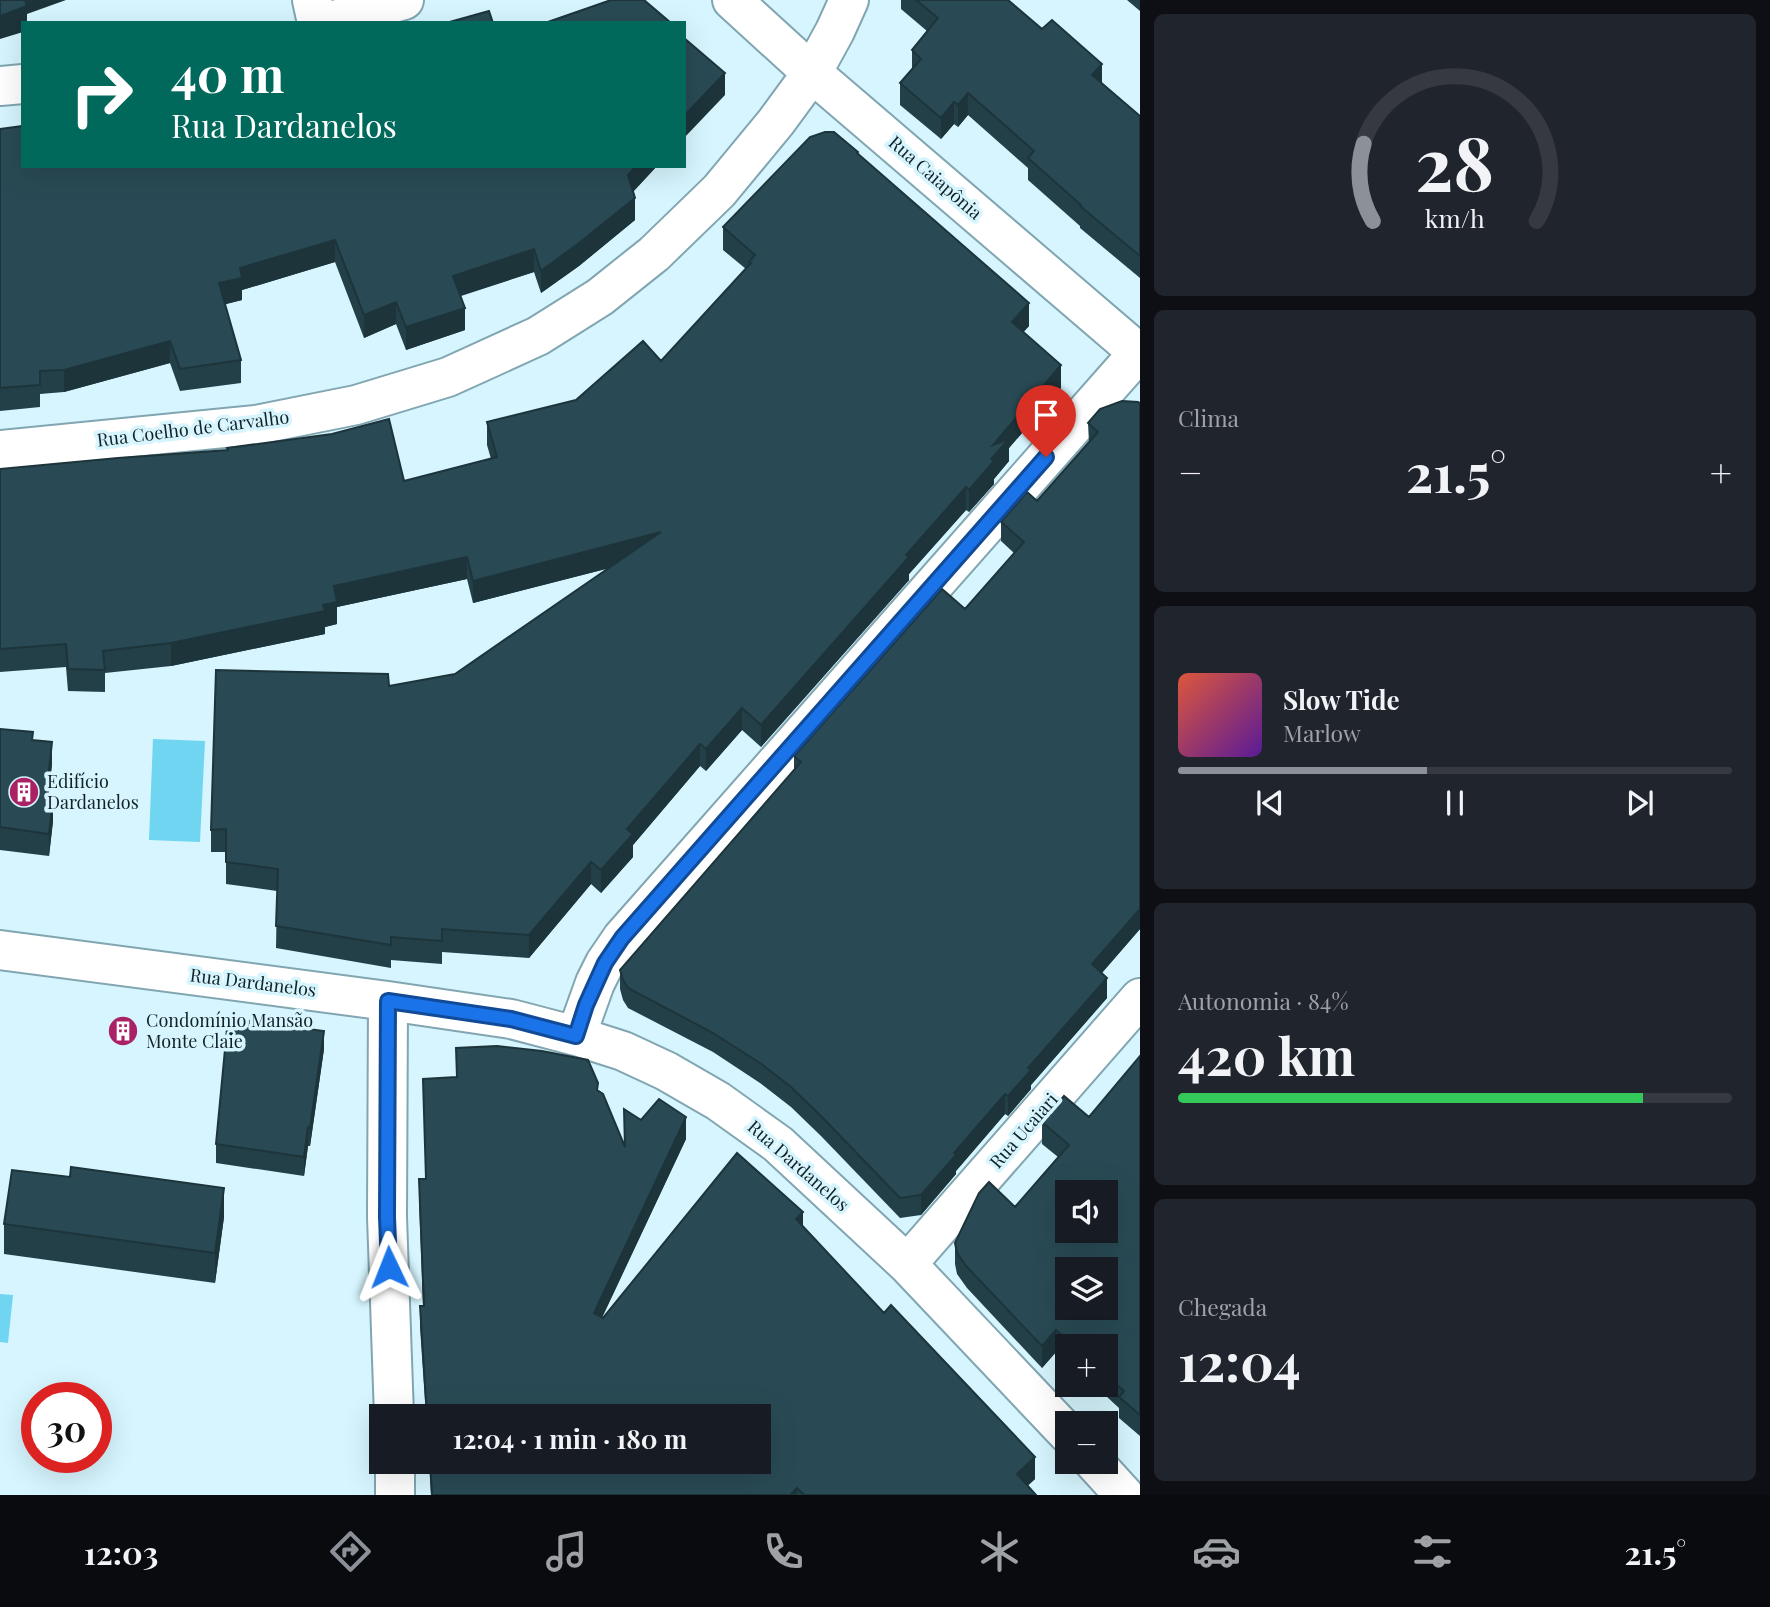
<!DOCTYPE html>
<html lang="pt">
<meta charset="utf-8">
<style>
:root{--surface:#171b24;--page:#20242c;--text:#f1f3f6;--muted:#9ea1a6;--line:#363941;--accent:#8c9099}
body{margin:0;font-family:"Playfair Display",serif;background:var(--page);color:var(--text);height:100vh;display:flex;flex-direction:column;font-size:26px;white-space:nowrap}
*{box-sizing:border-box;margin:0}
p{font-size:23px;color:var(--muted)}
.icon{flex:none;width:38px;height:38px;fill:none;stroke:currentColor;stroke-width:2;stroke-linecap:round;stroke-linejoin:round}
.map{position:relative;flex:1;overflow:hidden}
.details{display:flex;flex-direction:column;gap:14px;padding:14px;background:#0d0f14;width:630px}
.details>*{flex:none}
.guide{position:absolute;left:21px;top:21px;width:665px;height:147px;border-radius:0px;box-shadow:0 7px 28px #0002;background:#00695c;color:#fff;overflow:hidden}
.tools{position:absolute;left:1055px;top:1180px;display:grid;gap:14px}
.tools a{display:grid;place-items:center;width:63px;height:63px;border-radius:0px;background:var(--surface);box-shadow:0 7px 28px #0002;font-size:35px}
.speed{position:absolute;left:21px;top:1382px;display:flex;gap:14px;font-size:35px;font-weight:700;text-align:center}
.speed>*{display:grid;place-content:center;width:91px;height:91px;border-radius:50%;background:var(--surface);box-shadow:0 7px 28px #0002;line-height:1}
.speed .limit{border:10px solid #d22;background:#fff;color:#111}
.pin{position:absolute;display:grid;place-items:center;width:60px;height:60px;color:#fff;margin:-72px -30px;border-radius:50% 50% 50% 0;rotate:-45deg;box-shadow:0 0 7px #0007}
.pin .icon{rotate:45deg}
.me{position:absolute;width:77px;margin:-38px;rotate:358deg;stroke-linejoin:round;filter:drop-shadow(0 0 5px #0008)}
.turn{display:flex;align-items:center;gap:24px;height:147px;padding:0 35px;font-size:32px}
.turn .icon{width:91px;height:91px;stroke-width:2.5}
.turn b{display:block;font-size:49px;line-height:60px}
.big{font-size:52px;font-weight:700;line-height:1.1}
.details .tile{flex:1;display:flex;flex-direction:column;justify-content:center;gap:10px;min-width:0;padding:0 24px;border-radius:10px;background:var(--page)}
.details .dial{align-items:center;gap:0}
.dial svg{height:182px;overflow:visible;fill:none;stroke:var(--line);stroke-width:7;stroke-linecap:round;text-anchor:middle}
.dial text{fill:var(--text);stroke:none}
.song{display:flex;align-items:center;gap:21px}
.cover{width:84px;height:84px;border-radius:10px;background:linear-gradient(135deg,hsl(10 70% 55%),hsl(270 70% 35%))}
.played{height:7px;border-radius:4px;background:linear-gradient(90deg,var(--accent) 45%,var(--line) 45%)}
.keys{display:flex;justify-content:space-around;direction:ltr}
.heat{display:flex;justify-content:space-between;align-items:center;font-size:38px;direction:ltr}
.charge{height:10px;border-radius:5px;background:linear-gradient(90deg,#34c759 84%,var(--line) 0)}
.trip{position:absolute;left:369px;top:1404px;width:402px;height:70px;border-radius:0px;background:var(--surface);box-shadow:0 7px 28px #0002;font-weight:700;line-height:70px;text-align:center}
.tab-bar{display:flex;height:112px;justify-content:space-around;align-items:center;background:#090b0e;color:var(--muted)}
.tab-bar .icon{width:49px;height:49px}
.tab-bar .on{color:var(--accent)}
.tab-bar b{font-size:32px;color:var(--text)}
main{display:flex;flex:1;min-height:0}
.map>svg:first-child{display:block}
.water{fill:#6fd5f1}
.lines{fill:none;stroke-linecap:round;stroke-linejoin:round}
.street-casing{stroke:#81a6b1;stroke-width:42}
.secondary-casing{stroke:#81a6b1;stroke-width:42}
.street{stroke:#fff;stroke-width:38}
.secondary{stroke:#fff;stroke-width:38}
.wall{fill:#234048}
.shaded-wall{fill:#1d343b}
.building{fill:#294a54;stroke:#1d343b;stroke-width:2;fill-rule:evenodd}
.route-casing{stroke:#114b97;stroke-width:18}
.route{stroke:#1a73e8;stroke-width:12}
.labels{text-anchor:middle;stroke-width:7;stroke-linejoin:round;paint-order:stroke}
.street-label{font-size:18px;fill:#122125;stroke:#d6f5fe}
.poi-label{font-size:18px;fill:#122125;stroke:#d6f5fe;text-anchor:start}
</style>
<main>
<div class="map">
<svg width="1140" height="1495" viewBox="0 0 1140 1495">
<rect width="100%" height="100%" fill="#d6f5fe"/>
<path class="water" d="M153,739L205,741L200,842L149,840Z
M0,1294L13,1295L8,1343L0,1342Z"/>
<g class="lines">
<g class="street-casing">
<path id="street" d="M312,0L317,23
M732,0L812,73L1140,354
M0,450L256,425L356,405L448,377L538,336L600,297L654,254L719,191L776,122L812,73L835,31L849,0
M0,950L388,1001L511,1019L576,1036L623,1051L666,1071L718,1101L778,1144L907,1264L1068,1434
M388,1001L387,1217L394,1416
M576,1036L595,983L605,963L622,938L1140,351
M907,1264L1140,998
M1093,1461L1124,1495
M395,1495V1461"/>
</g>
<g class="secondary-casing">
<path id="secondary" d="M324,23L404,0
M0,86L23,84"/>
</g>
<use href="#street" class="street"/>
<use href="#secondary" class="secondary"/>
</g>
<path class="wall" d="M901,0H1008L1140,116V278L1080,228V226L1028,180V168L968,115L958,127L954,124L941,139L900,105V83L912,69V50L927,31L901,9Z
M1127,0H1140V11Z
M0,129L23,166H657L633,192L635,220L579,266L541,293L534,272L461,296L465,330L406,350L396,324L364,338L335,262L242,290V300L225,304L241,360V383L180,391L170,363L64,392L40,394V407L0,411Z
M858,154L1029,326L1023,332L1061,388L1009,448V461L994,479V484L969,512L966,510L909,574V580L761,747L742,730L706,771L700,766L633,845V857L601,893L591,884L529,958L442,952V964L391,960V968L276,948L277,891L226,884V852H211V830L389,686L455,674L609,568L473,603L467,579L337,607V624L325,627V634L171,666L105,673V692L68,691L66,667L0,672V469L404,481L491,459L487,445V422L576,400L661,361L746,269L723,250V227Z
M1140,403V929L1102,973L1107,998L1031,1085V1089L1008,1116L1005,1114L956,1171V1174L921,1215L900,1218L821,1136L791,1107L760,1083L713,1052L628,1008L623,1000L620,989V970L794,770V756L965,609L1014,553L1001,541V522L1037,501L1089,443L1088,423Z
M0,729L33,740L52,764L48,798L53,821L49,856L0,850Z
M456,1048L598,1090L625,1145L641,1120L686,1139L602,1318L803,1226L1035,1479L1027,1486L1036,1495H431L429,1461H760V1416H426L420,1327V1306H423L419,1201V1179H426L423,1079L456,1077Z
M324,1049L310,1146H308L304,1176L216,1163V1144Z
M1140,1056V1436L1119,1418V1408L1093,1384H1106V1346H1068V1362L1056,1352L1042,1368L967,1288L957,1274L955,1264V1243L1015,1207L1058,1157L1042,1144V1122L1089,1117Z
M224,1217L215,1283L4,1254V1224Z"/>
<path class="shaded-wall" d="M22,0H66L27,14V23H23V32L0,39V16Z
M1102,64V86L1092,75Z
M725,73V95L684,138V116Z
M968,93V115L958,127V105Z
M954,102V124L941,139V118Z
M636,166H657L628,197V175Z
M635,198V220L579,266L541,293V271Z
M335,240V262L242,290V300L219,306V283L240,268Z
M534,249V272L453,298V276Z
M396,302V324L364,338V315Z
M1029,303V326L1012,345V322Z
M465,308V330L406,350V327Z
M170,341V363L64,392V370Z
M1061,365V388L1009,448V461L994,479V484L969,512V490L993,445Z
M966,487V510L909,574V580L761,747V725L906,555Z
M661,532V555L473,603V581Z
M467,557V579L337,607V624L325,627V634L171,666V643L334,586Z
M742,708V730L706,771V749Z
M52,742V764L46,820V798Z
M700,744V766L633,845V857L601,893V870L627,829Z
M53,799V821L49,856V834Z
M591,862V884L529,958V935Z
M1140,909V929L1092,984V964Z
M1107,978V998L1031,1085V1089L1008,1116V1096L1028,1068Z
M324,1031V1049L310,1146V1128Z
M1005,1094V1114L956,1171V1174L921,1215V1195L954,1153Z
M686,1117V1139L594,1334V1313Z
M308,1127V1146L304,1176V1157Z
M224,1188V1217L215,1283V1253Z
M803,1212V1234L796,1219Z
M1056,1330V1352L1042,1368V1346Z
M1035,1457V1479L1018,1495L1017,1474Z
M797,1488V1495H790Z"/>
<path class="building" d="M0,0H25L27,6L0,16Z
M611,0H644L671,23H545Z
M916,0H1008L1042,29L1052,20L1102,64L1092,75L1140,116V256L1080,206L1081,205L1028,158L1034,151L968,93L958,105L954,102L941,118L900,83L921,59L912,50L938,18Z
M489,11L493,23H446Z
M684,38L725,73L684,116Z
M23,126V166H636L628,175L635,198L579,243L541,271L534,249L453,276L465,308L406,327L396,302L364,315L335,240L240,268L242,278L219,283L241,360L180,369L170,341L64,370L40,371V385L0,388V129Z
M825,132H834L858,152L857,153L1029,303L1012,322L1061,365L993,445L1009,439L991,459L994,461L969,490L966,487L906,555L909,557L761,725L742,708L706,749L700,744L627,829L633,834L601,870L591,862L529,935L442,929V941L391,937V945L276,926L278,869L226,862V829L211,830L216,670L388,674L389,686L455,674L661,532L473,581L467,557L334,586L337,602L323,605L325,611L171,643L103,651L105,670L68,669L66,644L0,649V469L118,458L228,450L227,448L332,434L389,419L404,481L497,457L487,422L576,400L643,341L661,361L751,263L749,262L755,255L723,227L810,137Z
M1122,401L1138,402L1140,403V909L1092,964L1107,978L1028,1068L1031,1070L1008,1096L1005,1094L954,1153L956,1155L921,1195L900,1198L821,1116L791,1087L760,1063L713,1033L628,988L623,980L620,970L801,762L794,756L942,589L965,609L1024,542L1001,522L1027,492L1037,501L1098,432L1088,423L1100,409Z
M0,729L33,732L32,740L52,742L46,798L53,799L49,834L0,827Z
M228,1018L324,1031L310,1128L308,1127L304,1157L216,1144Z
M497,1046L542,1051L588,1060L598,1083L597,1090L603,1094L625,1147L624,1109L641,1120L659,1099L686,1117L594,1313L603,1318L737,1153L803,1212L796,1219L884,1313L891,1305L1035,1457L1017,1474L1036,1495H804L797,1488L790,1495H432L430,1461H760V1416H427L420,1306H424L419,1179H426L423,1079L457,1077L456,1048Z
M1140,1056V1415L1119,1397L1124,1391L1106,1375V1346H1073L1056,1330L1042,1346L967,1267L957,1253L955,1243L979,1193L989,1182L1015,1207L1069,1145L1042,1122L1064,1096L1089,1117ZM1068,1192H1106V1230H1068ZM1068,1269H1106V1307H1068Z
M71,1167L224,1188L215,1253L4,1224L12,1170L70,1177Z"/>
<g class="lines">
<g class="route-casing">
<path id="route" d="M389,1267L387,1217L388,1001L511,1019L576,1036L586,1005L605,963L622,938L1046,457"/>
</g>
<use href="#route" class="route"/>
</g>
<defs>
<g id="building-disc" transform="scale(1.575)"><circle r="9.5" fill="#aa2165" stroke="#d6f5fe"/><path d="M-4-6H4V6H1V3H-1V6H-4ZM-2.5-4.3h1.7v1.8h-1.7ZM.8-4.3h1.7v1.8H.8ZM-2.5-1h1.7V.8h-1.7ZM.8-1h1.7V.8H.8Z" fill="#fff"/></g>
</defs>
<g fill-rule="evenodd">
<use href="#building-disc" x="24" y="792"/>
<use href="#building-disc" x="123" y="1031"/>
</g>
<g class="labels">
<g class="street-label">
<text transform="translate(935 178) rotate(41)" y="6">Rua Caiapônia</text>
<text transform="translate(193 429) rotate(-7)" y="6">Rua Coelho de Carvalho</text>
<text transform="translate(253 983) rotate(7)" y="6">Rua Dardanelos</text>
<text transform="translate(1024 1131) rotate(-49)" y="6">Rua Ucaiari</text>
<text transform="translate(798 1166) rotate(41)" y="6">Rua Dardanelos</text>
</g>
<g class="poi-label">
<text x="47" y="788">Edifício<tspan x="47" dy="21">Dardanelos</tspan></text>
<text x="146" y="1027">Condomínio Mansão<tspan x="146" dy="21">Monte Claie</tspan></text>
</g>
</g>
</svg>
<div class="tools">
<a><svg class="icon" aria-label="sound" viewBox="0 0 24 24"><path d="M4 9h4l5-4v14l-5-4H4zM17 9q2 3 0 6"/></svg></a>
<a><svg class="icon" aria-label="layers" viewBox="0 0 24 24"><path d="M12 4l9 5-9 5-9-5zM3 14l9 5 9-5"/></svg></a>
<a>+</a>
<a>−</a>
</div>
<div class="speed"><div class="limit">30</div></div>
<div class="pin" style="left:1046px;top:457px;background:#d93025"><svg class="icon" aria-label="arrive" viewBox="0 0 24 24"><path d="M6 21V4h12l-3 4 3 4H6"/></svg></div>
<svg class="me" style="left:389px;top:1267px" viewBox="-20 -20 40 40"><path d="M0-17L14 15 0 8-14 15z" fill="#1a73e8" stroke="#fff" stroke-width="4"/></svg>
<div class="trip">12:04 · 1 min · 180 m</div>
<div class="guide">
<div class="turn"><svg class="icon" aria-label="right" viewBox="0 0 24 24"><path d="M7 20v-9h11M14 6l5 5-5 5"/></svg><div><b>40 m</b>Rua Dardanelos</div></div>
</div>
</div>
<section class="details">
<div class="tile dial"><svg viewBox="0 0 100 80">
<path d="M14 69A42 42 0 1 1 86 69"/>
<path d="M14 69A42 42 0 0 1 10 35" stroke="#8c9099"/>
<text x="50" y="56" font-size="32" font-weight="700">28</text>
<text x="50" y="72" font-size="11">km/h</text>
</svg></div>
<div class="tile"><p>Clima</p>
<div class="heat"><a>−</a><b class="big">21.5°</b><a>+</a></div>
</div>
<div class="tile">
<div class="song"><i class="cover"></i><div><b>Slow Tide</b><p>Marlow</p></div></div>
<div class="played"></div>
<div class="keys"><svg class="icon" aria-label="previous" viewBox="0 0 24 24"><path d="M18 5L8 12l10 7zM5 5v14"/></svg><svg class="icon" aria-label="pause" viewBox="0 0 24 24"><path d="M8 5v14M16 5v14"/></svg><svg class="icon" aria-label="next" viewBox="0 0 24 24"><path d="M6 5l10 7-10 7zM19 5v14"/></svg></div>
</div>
<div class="tile"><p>Autonomia · 84%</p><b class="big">420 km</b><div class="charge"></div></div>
<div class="tile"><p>Chegada</p><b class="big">12:04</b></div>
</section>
</main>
<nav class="tab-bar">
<b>12:03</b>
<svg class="icon on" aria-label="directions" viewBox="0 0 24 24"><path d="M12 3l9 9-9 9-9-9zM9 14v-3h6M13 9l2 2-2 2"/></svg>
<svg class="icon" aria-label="music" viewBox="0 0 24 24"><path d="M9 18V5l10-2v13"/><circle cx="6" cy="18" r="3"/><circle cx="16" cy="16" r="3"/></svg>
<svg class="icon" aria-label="phone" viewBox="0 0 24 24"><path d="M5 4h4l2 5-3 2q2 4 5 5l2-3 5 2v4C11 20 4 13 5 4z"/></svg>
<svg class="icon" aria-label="climate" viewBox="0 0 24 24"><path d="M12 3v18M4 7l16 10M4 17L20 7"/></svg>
<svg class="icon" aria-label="car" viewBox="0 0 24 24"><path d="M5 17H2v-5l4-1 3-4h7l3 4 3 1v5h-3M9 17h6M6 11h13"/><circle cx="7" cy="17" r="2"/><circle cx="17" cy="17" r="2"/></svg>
<svg class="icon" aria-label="filters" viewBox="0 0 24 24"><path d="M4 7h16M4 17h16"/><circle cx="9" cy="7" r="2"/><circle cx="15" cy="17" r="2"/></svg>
<b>21.5°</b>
</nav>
